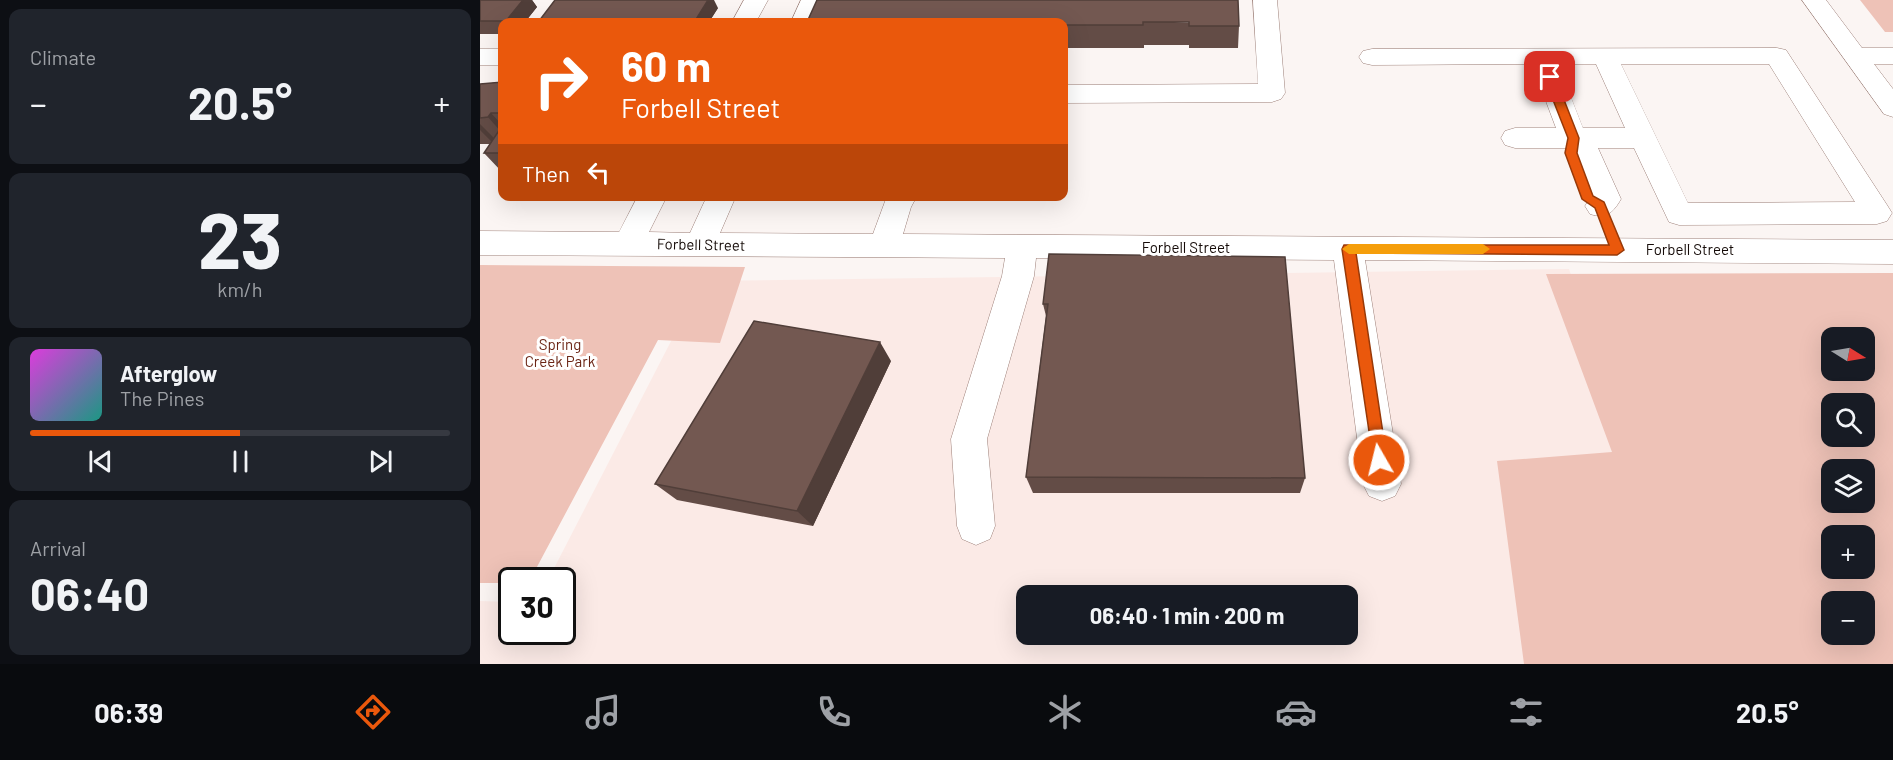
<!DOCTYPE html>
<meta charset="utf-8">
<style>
:root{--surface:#171b24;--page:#20242c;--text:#f1f3f6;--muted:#9ea1a6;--line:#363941;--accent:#ea580c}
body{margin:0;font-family:Barlow,sans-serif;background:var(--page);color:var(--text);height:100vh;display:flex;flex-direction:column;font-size:22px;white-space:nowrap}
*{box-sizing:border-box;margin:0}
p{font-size:20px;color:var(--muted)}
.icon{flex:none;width:33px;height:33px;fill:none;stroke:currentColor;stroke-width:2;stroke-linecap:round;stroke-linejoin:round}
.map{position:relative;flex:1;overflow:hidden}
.panel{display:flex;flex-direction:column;gap:9px;padding:9px;background:#0d0f14;width:480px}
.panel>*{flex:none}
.top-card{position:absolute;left:18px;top:18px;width:570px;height:183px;border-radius:12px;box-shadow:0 6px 24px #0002;background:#ea580c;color:#fff;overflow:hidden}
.needle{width:39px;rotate:101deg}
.controls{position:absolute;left:1341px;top:327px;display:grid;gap:12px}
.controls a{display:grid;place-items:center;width:54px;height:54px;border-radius:12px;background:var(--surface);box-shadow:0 6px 24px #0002;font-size:30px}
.speed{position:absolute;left:18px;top:567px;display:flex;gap:12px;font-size:30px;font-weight:700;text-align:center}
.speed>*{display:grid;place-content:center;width:78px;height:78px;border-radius:50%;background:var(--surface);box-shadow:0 6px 24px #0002;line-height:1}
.speed .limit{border:3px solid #111;border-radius:9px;background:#fff;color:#111}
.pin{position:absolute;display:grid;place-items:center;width:51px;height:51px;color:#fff;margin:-26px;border-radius:12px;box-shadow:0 3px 9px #0006}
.me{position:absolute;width:66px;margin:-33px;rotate:352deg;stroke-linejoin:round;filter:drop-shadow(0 0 4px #0008)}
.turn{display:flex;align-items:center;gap:21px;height:126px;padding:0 24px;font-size:27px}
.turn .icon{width:78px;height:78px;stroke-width:2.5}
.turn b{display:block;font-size:42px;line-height:51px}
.then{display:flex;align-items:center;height:57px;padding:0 24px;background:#0003;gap:12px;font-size:22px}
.big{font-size:45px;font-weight:700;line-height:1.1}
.panel .card{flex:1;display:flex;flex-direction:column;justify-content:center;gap:9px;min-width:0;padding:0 21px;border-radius:12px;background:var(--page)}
.panel .dial{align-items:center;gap:0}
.dial b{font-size:78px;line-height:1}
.song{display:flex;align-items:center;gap:18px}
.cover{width:72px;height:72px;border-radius:9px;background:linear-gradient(135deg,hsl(300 70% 55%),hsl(170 70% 35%))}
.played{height:6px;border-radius:3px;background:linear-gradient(90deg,var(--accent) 50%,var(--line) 50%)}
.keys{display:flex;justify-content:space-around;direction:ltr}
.heat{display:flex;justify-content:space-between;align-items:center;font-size:33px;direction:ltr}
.trip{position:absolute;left:536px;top:585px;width:342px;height:60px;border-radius:12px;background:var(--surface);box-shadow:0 6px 24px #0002;font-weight:700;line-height:60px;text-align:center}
.dock{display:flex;height:96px;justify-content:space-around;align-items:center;background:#090b0e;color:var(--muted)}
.dock .icon{width:42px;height:42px}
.dock .current{color:var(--accent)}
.dock b{font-size:27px;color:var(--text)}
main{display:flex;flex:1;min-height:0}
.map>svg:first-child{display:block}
.built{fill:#fbeae6;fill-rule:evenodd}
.green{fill:#eec2b7;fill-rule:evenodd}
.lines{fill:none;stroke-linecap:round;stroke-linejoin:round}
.minor-casing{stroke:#9d8079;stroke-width:1}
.minor{fill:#fff;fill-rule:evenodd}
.wall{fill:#634c46}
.shaded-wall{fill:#503e39}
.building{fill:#735851;stroke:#503e39;stroke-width:1.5}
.route{fill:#ea580c;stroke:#983908;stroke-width:1.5}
.slow{fill:#f59e0b}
.labels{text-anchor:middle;stroke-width:6;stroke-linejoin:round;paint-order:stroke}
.street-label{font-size:15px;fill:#150b08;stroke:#fff}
.park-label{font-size:15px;fill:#6b2515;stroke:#fff}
</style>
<main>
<section class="panel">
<div class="card"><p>Climate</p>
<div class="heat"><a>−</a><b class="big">20.5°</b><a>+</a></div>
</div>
<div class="card dial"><b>23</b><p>km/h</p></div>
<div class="card">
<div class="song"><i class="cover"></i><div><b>Afterglow</b><p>The Pines</p></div></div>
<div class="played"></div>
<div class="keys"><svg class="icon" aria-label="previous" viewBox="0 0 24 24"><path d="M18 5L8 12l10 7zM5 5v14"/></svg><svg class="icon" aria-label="pause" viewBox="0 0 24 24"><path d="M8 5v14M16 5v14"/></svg><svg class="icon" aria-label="next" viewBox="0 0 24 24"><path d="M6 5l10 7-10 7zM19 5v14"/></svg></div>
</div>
<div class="card"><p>Arrival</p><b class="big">06:40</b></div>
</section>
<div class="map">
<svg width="1413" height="664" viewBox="0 0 1413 664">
<rect width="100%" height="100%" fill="#fbf5f3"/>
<path class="built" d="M1089,269L1221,664H0V601L31,602L32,632H82V580H68L222,281ZM546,596H867V634H546Z"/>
<path class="green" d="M1380,0H1413V32H1405Z
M0,265L265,267L240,343L178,340L50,580H32L31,583H0Z
M1413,273V664H1044L1017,461L1132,452L1066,274ZM1352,338H1384V370H1352ZM1352,404H1384V436H1352ZM1352,470H1384V502H1352ZM1352,536H1384V568H1352ZM1352,602H1384V634H1352Z"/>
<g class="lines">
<g class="minor-casing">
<path id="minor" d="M264,0H288L276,22H252Z
M321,0H345L335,22H311Z
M773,0H797L805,93L801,99L792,102L584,103V85L778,84Z
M1322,0H1346L1382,48H1413V64H1394L1413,89V117L1404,114Z
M1297,48L1306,50L1407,205L1412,213L1407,221L1397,224L1199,225L1189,222L1154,148H1118L1141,199C1133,213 1126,219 1110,214L1105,206L1111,197L1095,157L1086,148H1035L1025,145L1021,138L1025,131L1035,128H1076L1052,64L892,65L883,63L879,57L883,51L892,49ZM1078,64H1116L1145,128H1103ZM1141,64H1289L1375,202L1208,203Z
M0,49H22V65H0Z
M158,196H187L169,232L210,233L227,196H256L240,233L393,234L407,196H437L431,207L423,234L1413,240V264L885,260L921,484L915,496L902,501L889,496L883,484L854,260L556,258L554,276L507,439L515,526L510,539L496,545L482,539L477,526L471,439L522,276L525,258L0,255V231L139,232Z"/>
</g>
<use href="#minor" class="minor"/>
</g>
<path class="wall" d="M0,0H52L57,7L45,22H22V34H0Z
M337,0L759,26L758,48H709V45H664V48H584V22Z
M238,8L229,22H59V21Z
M22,82V172L4,153L11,144H0V84Z
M569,254L825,478L820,493H553L546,477L566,316L563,304Z
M411,361L333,526L197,500L175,484Z"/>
<path class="shaded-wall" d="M43,0H52L57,7L45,22H27L26,21Z
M228,0H234L238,8L229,22H216L215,21Z
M11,113L22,125V133L8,117Z
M0,124L16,140L14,144L0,130Z
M400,342L411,361L333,526L317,511Z"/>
<path class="building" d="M0,0H43L26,21H0Z
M75,0H228L215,21H59Z
M337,0H758L759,26H709V22H663V25H584V22H327Z
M22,82L20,86H22V113H11L8,117L0,118V84Z
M22,126V153H4Z
M569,254L805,257L825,478L546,477L568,304H563Z
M274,321L400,342L317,511L175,484Z"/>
<path class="route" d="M1070,73L1075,77L1099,138L1097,153L1113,196L1124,202L1144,250L1137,255L876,253L907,460L904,465L899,467L894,465L862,249L864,245H1129L1115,208L1102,199L1085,153L1088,138L1064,77Z"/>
<path class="slow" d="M869,244H1003L1010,249L1003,254H869L862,249Z"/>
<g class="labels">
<g class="street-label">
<text transform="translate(221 245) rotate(1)" y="5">Forbell Street</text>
<text x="706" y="253">Forbell Street</text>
<text x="1210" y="255">Forbell Street</text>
</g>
<g class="park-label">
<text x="80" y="350">Spring<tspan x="80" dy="17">Creek Park</tspan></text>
</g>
</g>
</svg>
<div class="controls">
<a><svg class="needle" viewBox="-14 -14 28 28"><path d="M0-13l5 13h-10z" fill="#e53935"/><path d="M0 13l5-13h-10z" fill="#9ea1a6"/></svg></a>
<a><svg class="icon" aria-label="search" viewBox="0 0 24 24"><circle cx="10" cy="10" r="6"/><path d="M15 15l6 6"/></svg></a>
<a><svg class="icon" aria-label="layers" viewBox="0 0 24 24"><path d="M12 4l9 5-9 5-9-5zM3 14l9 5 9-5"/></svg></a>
<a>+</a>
<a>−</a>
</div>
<div class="speed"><div class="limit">30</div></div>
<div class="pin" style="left:1070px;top:77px;background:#d93025"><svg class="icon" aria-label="arrive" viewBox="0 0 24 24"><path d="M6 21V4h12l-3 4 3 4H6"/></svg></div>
<svg class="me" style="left:899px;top:460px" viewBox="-20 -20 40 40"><circle r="17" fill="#ea580c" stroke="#fff" stroke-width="3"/><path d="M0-11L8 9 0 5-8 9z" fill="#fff"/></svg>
<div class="trip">06:40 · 1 min · 200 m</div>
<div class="top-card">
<div class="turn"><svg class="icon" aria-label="right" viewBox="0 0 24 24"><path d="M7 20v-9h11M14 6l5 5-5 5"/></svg><div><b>60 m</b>Forbell Street</div></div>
<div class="then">Then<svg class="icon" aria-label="left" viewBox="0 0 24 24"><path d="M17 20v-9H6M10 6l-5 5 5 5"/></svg></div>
</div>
</div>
</main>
<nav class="dock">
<b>06:39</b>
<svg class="icon current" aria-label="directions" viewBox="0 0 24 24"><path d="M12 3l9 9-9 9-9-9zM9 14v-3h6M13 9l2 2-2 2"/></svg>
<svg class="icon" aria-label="music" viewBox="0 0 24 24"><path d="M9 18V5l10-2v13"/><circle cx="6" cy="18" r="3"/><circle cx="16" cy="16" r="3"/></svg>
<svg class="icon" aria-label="phone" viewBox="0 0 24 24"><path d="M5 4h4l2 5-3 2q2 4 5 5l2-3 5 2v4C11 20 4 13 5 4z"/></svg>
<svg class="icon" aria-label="climate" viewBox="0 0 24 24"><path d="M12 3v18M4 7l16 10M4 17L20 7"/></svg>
<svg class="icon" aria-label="car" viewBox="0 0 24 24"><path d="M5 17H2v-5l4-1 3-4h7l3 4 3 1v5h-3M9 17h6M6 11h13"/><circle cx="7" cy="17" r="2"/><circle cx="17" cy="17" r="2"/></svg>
<svg class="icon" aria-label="filters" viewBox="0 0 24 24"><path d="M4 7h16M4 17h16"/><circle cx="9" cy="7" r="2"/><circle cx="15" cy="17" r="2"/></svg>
<b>20.5°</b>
</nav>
